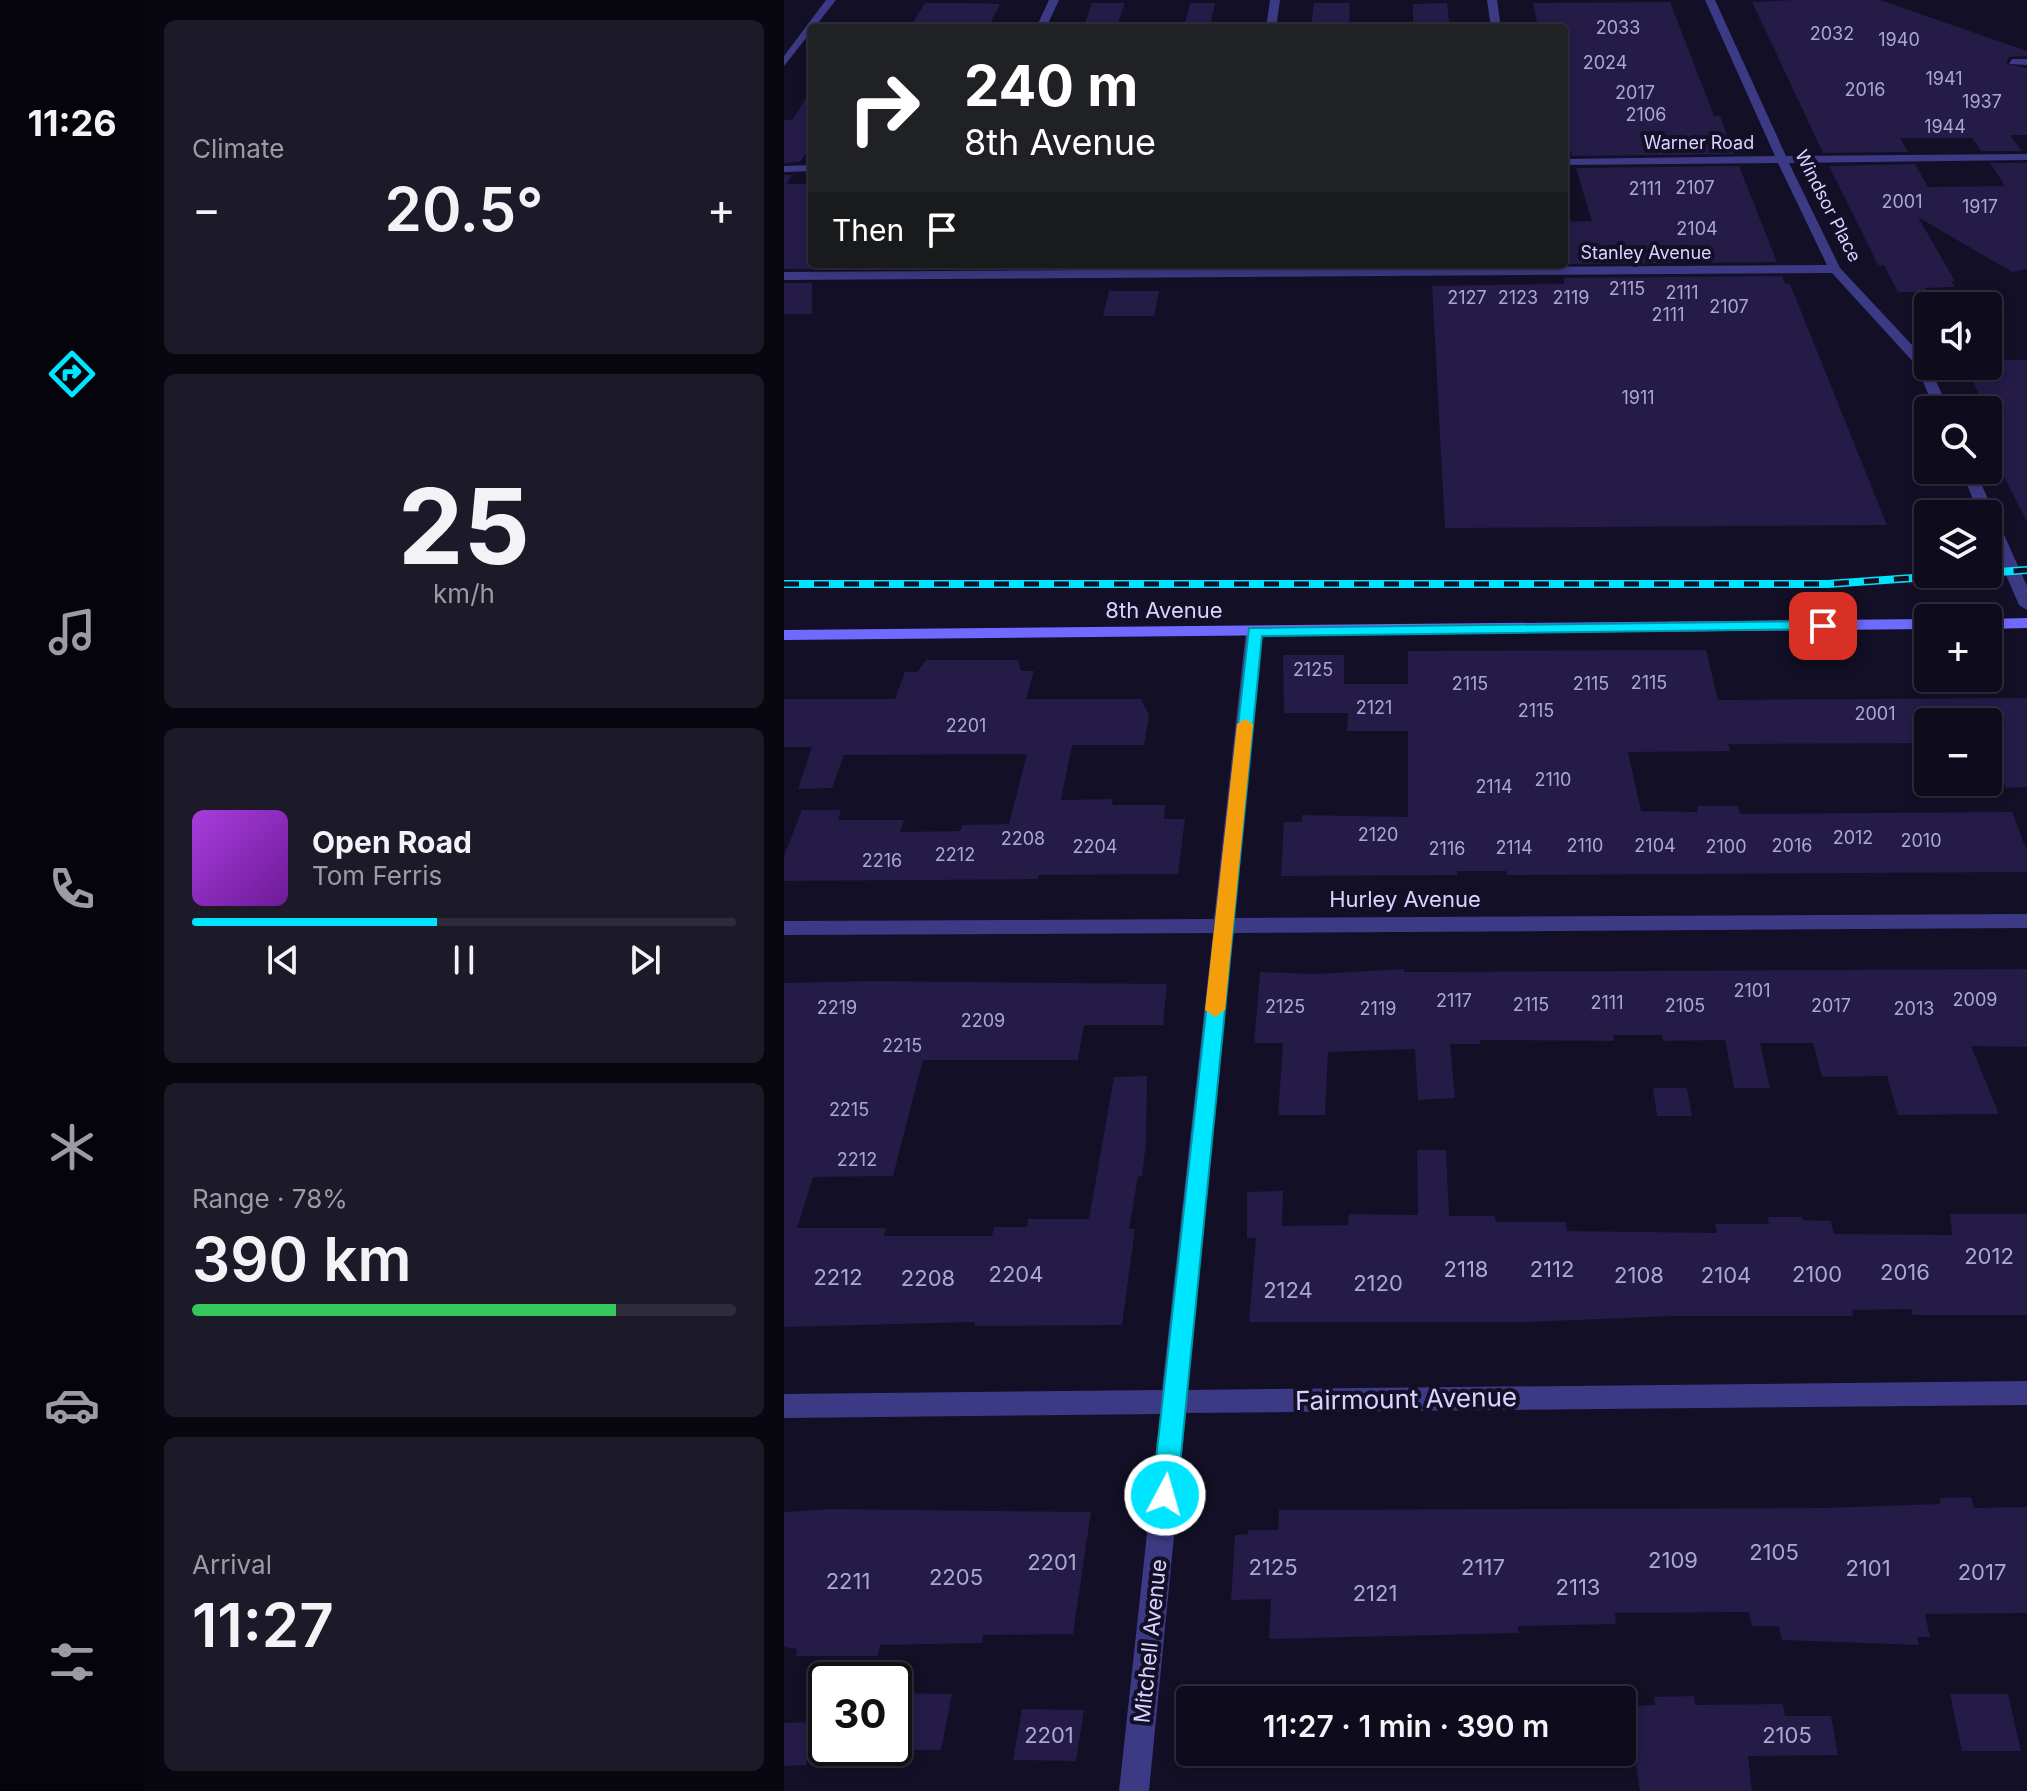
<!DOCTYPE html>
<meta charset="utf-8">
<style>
:root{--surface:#0e0b1c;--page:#1c1929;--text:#f1f3f6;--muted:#9b9ba3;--line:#2e2b3b;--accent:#00e5ff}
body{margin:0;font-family:Inter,sans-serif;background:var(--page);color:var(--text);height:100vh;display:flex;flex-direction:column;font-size:30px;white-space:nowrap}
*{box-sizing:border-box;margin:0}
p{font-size:26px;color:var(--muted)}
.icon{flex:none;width:44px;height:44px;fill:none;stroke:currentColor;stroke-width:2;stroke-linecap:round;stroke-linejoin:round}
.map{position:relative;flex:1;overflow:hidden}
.panel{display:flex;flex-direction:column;gap:20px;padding:20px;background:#08060f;width:640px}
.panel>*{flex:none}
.guide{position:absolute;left:24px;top:24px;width:760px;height:244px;border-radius:8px;box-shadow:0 4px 12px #0003,0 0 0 2px var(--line);background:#202124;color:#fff;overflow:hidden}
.tools{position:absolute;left:1130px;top:292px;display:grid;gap:16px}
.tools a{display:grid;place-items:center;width:88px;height:88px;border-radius:8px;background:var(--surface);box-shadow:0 4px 12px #0003,0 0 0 2px var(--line);font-size:40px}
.speed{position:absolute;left:24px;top:1662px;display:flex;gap:16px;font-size:40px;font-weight:700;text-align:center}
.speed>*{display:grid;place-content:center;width:104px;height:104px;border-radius:50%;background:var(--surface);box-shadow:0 4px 12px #0003,0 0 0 2px var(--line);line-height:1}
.speed .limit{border:4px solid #111;border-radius:12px;background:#fff;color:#111}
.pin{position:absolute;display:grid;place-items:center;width:68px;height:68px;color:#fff;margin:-34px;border-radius:16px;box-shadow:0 4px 12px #0006}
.me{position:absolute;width:88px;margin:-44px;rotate:6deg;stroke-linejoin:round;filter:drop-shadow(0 0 6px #0008)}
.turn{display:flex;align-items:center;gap:28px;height:168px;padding:0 24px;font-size:36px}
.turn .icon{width:104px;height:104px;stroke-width:2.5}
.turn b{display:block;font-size:56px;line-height:68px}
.then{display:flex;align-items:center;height:76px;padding:0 24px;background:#0003;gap:16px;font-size:30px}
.big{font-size:60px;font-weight:600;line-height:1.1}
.panel .widget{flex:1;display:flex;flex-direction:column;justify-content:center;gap:12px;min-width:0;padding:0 28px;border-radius:12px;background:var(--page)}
.panel .dial{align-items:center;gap:0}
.dial b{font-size:104px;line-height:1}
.song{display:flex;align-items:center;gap:24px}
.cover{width:96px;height:96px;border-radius:12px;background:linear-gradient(135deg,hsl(280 70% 55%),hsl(280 70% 35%))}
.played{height:8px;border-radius:4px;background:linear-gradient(90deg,var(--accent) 45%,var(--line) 45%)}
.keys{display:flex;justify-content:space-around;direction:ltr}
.heat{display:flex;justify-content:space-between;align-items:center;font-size:44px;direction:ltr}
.charge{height:12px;border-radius:6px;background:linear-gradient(90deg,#34c759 78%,var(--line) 0)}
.trip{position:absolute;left:392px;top:1686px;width:460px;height:80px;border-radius:8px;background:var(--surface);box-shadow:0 4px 12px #0003,0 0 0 2px var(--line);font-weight:600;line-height:80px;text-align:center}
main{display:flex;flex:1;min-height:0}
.tabs{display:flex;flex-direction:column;width:144px;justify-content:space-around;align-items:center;background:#06040b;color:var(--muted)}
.tabs .icon{width:56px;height:56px}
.tabs .current{color:var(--accent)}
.tabs b{font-size:36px;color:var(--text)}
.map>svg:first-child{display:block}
.building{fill:#241b47}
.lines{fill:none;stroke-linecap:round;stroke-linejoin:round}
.street{fill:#3d3a85;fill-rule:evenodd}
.secondary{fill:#6f6bff;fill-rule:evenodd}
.rail-casing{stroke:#00e5ff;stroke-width:8}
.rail{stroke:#130f26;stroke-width:5;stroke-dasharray:15;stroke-linecap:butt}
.route{fill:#00e5ff;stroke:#0095a6;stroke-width:2}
.slow{fill:#f59e0b}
.labels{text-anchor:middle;stroke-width:8;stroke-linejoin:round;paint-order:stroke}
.number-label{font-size:18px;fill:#aca6d1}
.far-street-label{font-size:18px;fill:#d9d4ff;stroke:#130f26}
.street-label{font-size:22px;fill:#d9d4ff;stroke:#130f26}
.near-number-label{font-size:22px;fill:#aca6d1}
.near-street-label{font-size:26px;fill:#d9d4ff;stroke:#130f26}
</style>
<main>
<nav class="tabs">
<b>11:26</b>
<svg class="icon current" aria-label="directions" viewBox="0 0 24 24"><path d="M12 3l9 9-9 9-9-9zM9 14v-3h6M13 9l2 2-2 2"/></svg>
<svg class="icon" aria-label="music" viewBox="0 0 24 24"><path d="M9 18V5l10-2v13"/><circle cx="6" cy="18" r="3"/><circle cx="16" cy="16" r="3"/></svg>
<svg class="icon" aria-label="phone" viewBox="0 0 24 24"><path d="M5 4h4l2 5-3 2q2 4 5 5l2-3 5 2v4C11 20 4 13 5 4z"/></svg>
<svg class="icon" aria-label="climate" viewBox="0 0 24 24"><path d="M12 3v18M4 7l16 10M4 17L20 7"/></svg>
<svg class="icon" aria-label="car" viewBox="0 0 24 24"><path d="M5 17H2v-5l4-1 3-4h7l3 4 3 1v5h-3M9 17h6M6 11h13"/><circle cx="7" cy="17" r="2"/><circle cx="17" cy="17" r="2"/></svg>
<svg class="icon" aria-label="filters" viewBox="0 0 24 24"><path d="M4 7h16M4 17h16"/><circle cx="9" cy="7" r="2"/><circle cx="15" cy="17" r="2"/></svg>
</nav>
<section class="panel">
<div class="widget"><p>Climate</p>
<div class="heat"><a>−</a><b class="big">20.5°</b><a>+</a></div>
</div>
<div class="widget dial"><b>25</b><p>km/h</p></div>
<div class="widget">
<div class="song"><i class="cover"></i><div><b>Open Road</b><p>Tom Ferris</p></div></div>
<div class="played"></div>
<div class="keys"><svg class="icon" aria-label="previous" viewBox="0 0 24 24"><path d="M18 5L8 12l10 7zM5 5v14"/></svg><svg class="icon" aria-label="pause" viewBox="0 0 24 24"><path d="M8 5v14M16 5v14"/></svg><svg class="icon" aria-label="next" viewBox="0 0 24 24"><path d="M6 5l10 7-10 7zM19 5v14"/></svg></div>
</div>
<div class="widget"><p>Range · 78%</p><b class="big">390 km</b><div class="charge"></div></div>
<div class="widget"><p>Arrival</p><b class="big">11:27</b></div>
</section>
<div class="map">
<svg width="1243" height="1791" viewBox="0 0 1243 1791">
<rect width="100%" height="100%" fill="#130f26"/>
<path class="building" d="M1009,0H1096L1243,51V56L1225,57L1222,64L1243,68V135H1226L1238,151H1197L1188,138H1116L1124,152L1039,153L968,2Z
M886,2L930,116H936L950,154L788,156L783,140H780V28H754L749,3Z
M141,3H186L216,4L204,28L126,27Z
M308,3H341L332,28H299Z
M406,3H431L426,27H400Z
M530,3H566L565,26L527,28Z
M663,3L666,28H629V4Z
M28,89V145L16,162L0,163V120H8Z
M1206,163H1243V269L1228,272L1134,217L1171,281H1167L1171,287L1141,288L1143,292H1114L1100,265H1094L1045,166L1131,164L1144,187L1221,186Z
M955,166L993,262L780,264V222L808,221L792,168Z
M0,175H8L2,184H28V269H0Z
M998,276L1001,284H1006L1103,525L661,528L648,286L780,284V278Z
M0,283H28V314H0Z
M325,291H375L370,316H319Z
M1204,360H1243V522L1204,445V423H1210L1181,366H1204Z
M922,650L934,700L1243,698V787L1222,788L1204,745V722H1144V743L944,744L946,751L844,752L857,811L914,812L913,806H954L956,814L1228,812L1243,851V872L723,875L722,871H673V875L497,876L500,822H518V815L624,817V731H563L564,713H500L499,655H560V684H624V651Z
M142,660H234L237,671H250L242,699H357L365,715L360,745H288L277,800L329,799L328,805H381L380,819H401L394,874L255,875L254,879L0,881V856L18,810H57L54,820H120L116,832L176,831L178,825L225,824L243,754L60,755L48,788L14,789L28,747H0V699H111L121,672H133Z
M620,969V972L1243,969V1047L1187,1046L1215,1114L1114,1115L1103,1076L1038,1077L1029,1043H976L986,1088H950L941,1040L879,1041L878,1035H829L830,1041L696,1040V1044H666L671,1098L634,1100L631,1049L544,1052L541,1115H494L499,1043H470L476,972L530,974Z
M87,981L383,984L379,1025H300L294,1060H139L109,1176L29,1177L13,1228H102L100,1236H208L210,1227H243L244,1219H305L330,1077L363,1076L362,1143L358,1176H354L345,1229H351L338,1325L191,1326V1322L0,1327V983Z
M869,1088H903L908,1116H873Z
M633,1150H662L665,1216H711L712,1222H782L783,1231L933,1233L931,1224H985L983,1217H1018L1019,1220L1047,1221L1050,1234L1168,1235L1166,1214H1243V1315H1129L1127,1309L1068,1310L1069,1316H890L743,1322H465L472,1238H463V1192L499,1191L498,1226L564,1225L565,1214L634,1215Z
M1187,1497L1190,1508L1243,1507V1613L1141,1614L1146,1637H1133L1135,1645L998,1640L995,1626H968L965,1612L831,1613L832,1624L734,1626L735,1633L485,1639L487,1599L447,1600L451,1535L464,1534V1530H494L495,1510L1038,1508L1156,1504V1498Z
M45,1509L307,1512L289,1634L199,1635L198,1643L96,1645L94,1656H12L13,1649L0,1647V1512Z
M110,1693L168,1694L157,1750H110Z
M1166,1694H1224L1237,1751H1178Z
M910,1696L911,1705L999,1704L1001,1716H1047L1054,1755L964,1756L968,1791H856L843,1706L871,1705L870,1697Z
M238,1709L300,1710L292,1761L229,1760Z
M30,1722L22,1765L0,1766V1723Z"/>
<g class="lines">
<path class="street" d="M42,0H52L0,66V56Z
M265,0H275L262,28H252Z
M486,0H496L492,28H482Z
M703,0H713L717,28H707Z
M921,0H931L1002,156L1243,154V160L1005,163L1056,268L1143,361L1165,410H1151L1132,365L1048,273L0,280V272L1043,265L994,163L780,165V159L991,156Z
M1228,59H1243V65L1225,64Z
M28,165V171L0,172V166Z
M1177,470H1191L1243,586V610L1235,605L1204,533V514H1195Z
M470,626L478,631L450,918L1243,914V928L449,933L404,1390L1243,1381V1405L402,1413L365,1791H335L376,1414L0,1418V1394L378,1390L429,933L0,935V921L430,919L462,631Z"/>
<path class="secondary" d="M1243,618V628L1204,629V619Z
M1144,619V629L0,640V630Z"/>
<g class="rail-casing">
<path id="rail" d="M0,584H1044L1243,570"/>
</g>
<use href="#rail" class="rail"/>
</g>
<path class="route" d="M1039,621L1047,626L1045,629L478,636L393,1495L390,1503L381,1507L372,1503L368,1495L465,628Z"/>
<path class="slow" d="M461,719L469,724L441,1010L431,1017L421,1010L453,724Z"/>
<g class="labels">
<g class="number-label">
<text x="834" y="34">2033</text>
<text x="1048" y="40">2032</text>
<text x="1115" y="46">1940</text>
<text x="821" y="69">2024</text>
<text x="1160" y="85">1941</text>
<text x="1081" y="96">2016</text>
<text x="851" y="99">2017</text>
<text x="1198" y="108">1937</text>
<text x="862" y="121">2106</text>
<text x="1161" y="133">1944</text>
<text x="911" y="194">2107</text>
<text x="861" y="195">2111</text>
<text x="1118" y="208">2001</text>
<text x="1196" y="213">1917</text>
<text x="913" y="235">2104</text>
<text x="843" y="295">2115</text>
<text x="898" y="299">2111</text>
<text x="683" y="304">2127</text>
<text x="734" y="304">2123</text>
<text x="787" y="304">2119</text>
<text x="945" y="313">2107</text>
<text x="884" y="321">2111</text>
<text x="854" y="404">1911</text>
<text x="529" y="676">2125</text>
<text x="865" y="689">2115</text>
<text x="686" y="690">2115</text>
<text x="807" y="690">2115</text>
<text x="590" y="714">2121</text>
<text x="752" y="717">2115</text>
<text x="1091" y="720">2001</text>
<text x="182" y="732">2201</text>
<text x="769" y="786">2110</text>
<text x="710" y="793">2114</text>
<text x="594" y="841">2120</text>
<text x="1069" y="844">2012</text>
<text x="239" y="845">2208</text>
<text x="1137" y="847">2010</text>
<text x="801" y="852">2110</text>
<text x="871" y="852">2104</text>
<text x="1008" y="852">2016</text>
<text x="311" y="853">2204</text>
<text x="942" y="853">2100</text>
<text x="730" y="854">2114</text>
<text x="663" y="855">2116</text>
<text x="171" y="861">2212</text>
<text x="98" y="867">2216</text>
<text x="968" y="997">2101</text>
<text x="1191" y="1006">2009</text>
<text x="670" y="1007">2117</text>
<text x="823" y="1009">2111</text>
<text x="747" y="1011">2115</text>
<text x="901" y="1012">2105</text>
<text x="1047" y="1012">2017</text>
<text x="501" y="1013">2125</text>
<text x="53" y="1014">2219</text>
<text x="594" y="1015">2119</text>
<text x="1130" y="1015">2013</text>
<text x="199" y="1027">2209</text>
<text x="118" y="1052">2215</text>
<text x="65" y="1116">2215</text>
<text x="73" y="1166">2212</text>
</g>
<g class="far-street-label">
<text x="915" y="149">Warner Road</text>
<text transform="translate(1044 206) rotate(63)" y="6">Windsor Place</text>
<text x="862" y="259">Stanley Avenue</text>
</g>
<g class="street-label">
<text x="380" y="618">8th Avenue</text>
<text x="621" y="907">Hurley Avenue</text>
<text transform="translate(366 1641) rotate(-84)" y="8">Mitchell Avenue</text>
</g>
<g class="near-number-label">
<text x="1205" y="1264">2012</text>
<text x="682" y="1277">2118</text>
<text x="768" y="1277">2112</text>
<text x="1121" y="1280">2016</text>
<text x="232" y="1282">2204</text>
<text x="1033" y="1282">2100</text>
<text x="855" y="1283">2108</text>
<text x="942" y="1283">2104</text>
<text x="54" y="1285">2212</text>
<text x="144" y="1286">2208</text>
<text x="594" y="1291">2120</text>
<text x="504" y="1298">2124</text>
<text x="990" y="1560">2105</text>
<text x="889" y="1568">2109</text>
<text x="268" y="1570">2201</text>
<text x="489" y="1575">2125</text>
<text x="699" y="1575">2117</text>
<text x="1084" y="1576">2101</text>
<text x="1198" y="1580">2017</text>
<text x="172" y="1585">2205</text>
<text x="64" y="1589">2211</text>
<text x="794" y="1595">2113</text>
<text x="591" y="1601">2121</text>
<text x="265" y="1743">2201</text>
<text x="1003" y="1743">2105</text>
</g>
<g class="near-street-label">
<text transform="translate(622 1399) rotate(-1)" y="9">Fairmount Avenue</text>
</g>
</g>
</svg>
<div class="tools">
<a><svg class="icon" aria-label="sound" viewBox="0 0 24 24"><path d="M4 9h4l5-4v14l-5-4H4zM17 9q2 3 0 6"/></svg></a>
<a><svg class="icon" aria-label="search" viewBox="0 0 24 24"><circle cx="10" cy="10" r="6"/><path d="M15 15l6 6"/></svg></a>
<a><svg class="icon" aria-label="layers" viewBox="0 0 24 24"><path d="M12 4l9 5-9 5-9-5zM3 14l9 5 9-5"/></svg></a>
<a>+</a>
<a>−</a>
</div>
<div class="speed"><div class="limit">30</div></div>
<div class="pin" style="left:1039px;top:626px;background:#d93025"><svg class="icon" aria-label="arrive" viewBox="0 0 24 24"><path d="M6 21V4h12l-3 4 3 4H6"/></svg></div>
<svg class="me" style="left:381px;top:1495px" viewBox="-20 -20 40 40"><circle r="17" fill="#00e5ff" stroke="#fff" stroke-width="3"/><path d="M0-11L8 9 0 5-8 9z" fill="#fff"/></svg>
<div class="trip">11:27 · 1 min · 390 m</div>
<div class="guide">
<div class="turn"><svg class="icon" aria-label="right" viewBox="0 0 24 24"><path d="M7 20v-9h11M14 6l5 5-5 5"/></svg><div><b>240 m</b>8th Avenue</div></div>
<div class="then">Then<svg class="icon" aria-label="arrive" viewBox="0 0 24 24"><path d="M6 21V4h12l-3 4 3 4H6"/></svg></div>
</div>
</div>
</main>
